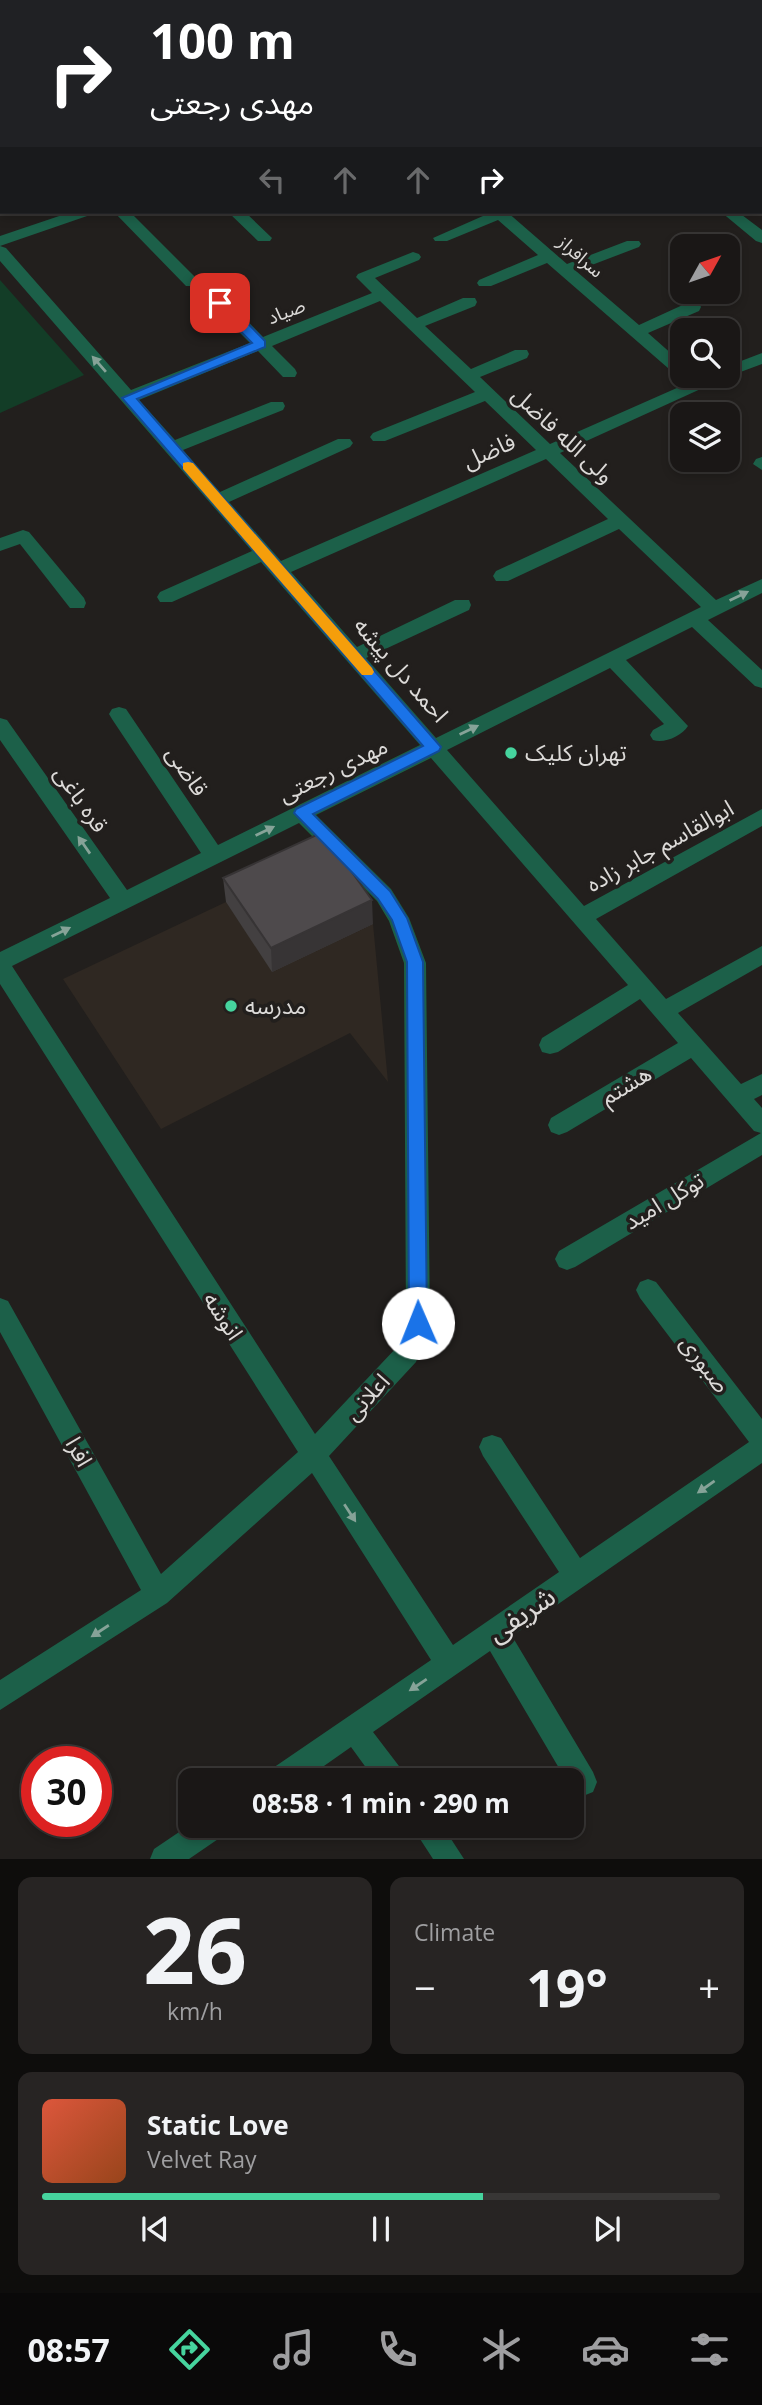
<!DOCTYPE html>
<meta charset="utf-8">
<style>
:root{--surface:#1a1716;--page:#272423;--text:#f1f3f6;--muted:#9f9fa1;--line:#383635;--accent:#46d49e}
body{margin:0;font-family:"Open Sans","Noto Sans Arabic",sans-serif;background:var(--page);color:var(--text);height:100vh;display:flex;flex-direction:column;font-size:26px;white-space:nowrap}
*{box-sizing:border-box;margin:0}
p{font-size:23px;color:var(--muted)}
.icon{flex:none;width:38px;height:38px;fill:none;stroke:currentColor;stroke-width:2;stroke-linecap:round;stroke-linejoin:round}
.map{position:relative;height:1859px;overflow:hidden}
.sheet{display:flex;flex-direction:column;gap:18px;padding:18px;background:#0e0d0c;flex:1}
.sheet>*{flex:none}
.hud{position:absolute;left:0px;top:0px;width:763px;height:214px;box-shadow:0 4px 10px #0003,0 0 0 2px var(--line);background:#202124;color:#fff;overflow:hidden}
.needle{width:46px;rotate:50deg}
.controls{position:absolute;left:670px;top:234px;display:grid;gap:14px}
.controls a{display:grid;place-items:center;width:70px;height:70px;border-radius:14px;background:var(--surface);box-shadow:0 4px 10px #0003,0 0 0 2px var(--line);font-size:35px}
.speed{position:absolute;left:21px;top:1746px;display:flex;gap:14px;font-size:35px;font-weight:700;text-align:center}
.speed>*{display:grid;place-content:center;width:91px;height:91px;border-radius:50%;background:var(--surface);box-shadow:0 4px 10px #0003,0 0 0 2px var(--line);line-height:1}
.speed .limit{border:10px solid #d22;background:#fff;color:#111}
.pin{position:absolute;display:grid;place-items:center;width:60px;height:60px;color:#fff;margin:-30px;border-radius:14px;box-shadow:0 4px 10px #0006}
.me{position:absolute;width:77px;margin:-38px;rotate:359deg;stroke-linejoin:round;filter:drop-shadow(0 0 5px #0008)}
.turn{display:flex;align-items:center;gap:24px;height:147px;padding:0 35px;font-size:32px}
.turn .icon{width:91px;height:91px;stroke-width:2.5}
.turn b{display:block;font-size:49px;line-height:60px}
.lanes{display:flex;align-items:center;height:66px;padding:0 35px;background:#0003;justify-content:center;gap:35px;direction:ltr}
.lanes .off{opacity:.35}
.big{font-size:52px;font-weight:700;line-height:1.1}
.sheet .widget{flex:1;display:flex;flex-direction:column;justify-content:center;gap:10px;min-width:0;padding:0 24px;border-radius:14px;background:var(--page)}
.sheet .dial{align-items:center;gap:0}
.dial b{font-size:91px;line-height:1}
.song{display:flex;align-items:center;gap:21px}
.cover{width:84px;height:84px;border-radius:10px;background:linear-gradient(135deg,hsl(10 70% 55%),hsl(20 70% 35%))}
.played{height:7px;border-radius:4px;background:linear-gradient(90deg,var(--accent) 65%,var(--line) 65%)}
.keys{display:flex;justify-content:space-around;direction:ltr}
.heat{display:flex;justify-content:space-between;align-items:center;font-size:38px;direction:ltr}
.sheet .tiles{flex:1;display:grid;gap:18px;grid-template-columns:1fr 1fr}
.widget:last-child{grid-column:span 2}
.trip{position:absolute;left:178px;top:1768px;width:406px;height:70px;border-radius:14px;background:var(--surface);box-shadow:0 4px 10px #0003,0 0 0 2px var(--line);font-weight:700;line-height:70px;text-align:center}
.tabs{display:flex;height:112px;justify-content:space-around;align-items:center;background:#0a0909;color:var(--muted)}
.tabs .icon{width:49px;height:49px}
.tabs .on{color:var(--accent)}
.tabs b{font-size:32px;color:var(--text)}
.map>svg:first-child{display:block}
.built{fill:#2f2822}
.green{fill:#133d27}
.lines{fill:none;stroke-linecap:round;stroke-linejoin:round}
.minor{fill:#1c6049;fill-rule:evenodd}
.major{fill:#239b76;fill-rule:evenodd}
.wall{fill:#434041}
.shaded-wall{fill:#373435}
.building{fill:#4e4a4c;stroke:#373435;stroke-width:2}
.oneway{fill:#86a398}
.route{fill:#1a73e8;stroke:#114b97;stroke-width:2}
.slow{fill:#f59e0b}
.poi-dot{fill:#46d49e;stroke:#221f1d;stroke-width:2.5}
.labels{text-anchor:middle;stroke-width:7;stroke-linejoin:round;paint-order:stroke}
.far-street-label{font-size:19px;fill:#dcdad8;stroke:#221f1d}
.street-label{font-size:23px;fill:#dcdad8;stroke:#221f1d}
.poi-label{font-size:23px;fill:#dcdad8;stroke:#221f1d;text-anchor:start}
.near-street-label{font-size:28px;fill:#dcdad8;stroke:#221f1d}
</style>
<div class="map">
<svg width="762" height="1859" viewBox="0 0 762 1859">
<rect width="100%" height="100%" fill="#221f1d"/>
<path class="built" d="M226,902L273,971L373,924L388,1082L350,1033L161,1129L63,979Z"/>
<path class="green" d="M0,280L84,375L0,413Z"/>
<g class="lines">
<path class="minor" d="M285,0H299L301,2H286Z
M384,0H401L382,2Z
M693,0H710L691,2Z
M761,60H762V68H761Z
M0,124H2V132H0Z
M761,180H762V190H761Z
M71,212H93L90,215L0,246V236Z
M114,212H130L198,280L200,283L198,286H186Z
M228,212H245L272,238L270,241H258Z
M492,212H507L567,264L627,241H639L641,244L639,247L576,271L639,325L687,303H699L701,307L699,311L648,333L682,363V376L676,375L547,263L491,286H479L477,283L479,280L538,255L498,220L447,241H435L433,238Z
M721,212H738L762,230V243L756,241Z
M0,246L6,248L131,390L250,343L214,307L212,303L214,299H226L263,337L372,293L356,277L358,274L413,252L419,254L421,257L419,260L375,278L417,318L463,298H475L477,302L475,306L425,326L471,369L515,350H527L529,354L527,358L480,377L550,444L704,376H728V366L762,353V364L727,377L560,453L716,600L762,579V593L708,620L762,670V688L755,686L692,627L626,660L688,726C682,736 664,744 653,740L650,735L653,730L664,724L610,668L447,750L584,906L762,809V826L596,919L666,999L762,946V965L678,1013L741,1084L762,1074V1095L754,1099L762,1108V1155L575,1267L567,1270L559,1267L555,1259L559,1251L761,1133L754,1131L691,1058L567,1132L559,1135L551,1132L548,1125L551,1118L678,1043L640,999L558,1052L550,1054L542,1052L539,1045L542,1038L628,985L431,758L316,815L391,889L409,918L426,963L430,1323L416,1362L329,1456L453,1645L559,1572L483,1456L479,1447L483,1438L492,1435L501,1438L580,1558L749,1442L640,1298L636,1290L640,1282L648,1279L656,1282L762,1419V1463L512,1636L593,1772L597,1782L593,1792L583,1796L573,1792L572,1780H566L490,1651L373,1732L402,1770L406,1780H375L351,1747L304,1780H266L270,1770L431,1660L312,1473L167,1603L0,1710V1680L141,1590L0,1332V1298L8,1301L161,1574L298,1452L0,984V952L110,898L0,740V718L7,720L127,890L201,853L112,719L109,714L112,709L119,707L126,709L218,845L420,745L261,562L172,602H160L157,597L160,592L252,551L0,261ZM380,301L475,392L373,433L370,437L373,441H385L485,401L536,450L281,561L229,502L350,447L353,443L350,439H338L220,492L183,450L283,410L285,406L283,402H271L175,440L139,400L258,351L283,377H295L297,373L295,369L272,346ZM546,459L608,519L496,571L493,576L496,581H508L619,529L701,607L436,738L366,658L469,610L471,605L469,600H455L357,647L291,572ZM299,823L377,901L389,921L404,963L406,1323L397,1347L315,1434L12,966Z
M762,457V470L753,464L756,459Z
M23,530L29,532L84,598L86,603L84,608H70L20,544L0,551V538Z
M191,1824L228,1825L224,1835L189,1859H150L154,1849Z
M411,1825H442L464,1859H433Z"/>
<path class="major" d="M429,0H447L427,2Z
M0,136H2L0,145Z"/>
</g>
<path class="wall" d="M223,878L373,924L272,972L226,902Z"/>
<path class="shaded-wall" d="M372,900L373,924L272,972L271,948Z"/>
<path class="building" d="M323,832L372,900L271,948L223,878Z"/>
<defs><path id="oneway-solid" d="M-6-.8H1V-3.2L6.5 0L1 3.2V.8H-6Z" transform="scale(1.75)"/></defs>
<g class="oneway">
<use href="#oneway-solid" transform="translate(99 364) rotate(-131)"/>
<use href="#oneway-solid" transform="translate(739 596) rotate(-26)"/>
<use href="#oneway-solid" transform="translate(469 730) rotate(-26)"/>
<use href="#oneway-solid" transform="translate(265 831) rotate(-26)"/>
<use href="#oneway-solid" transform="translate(84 845) rotate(-125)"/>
<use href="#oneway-solid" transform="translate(61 932) rotate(-26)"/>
<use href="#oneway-solid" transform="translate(706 1487) rotate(145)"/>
<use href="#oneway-solid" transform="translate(350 1513) rotate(57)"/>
<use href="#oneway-solid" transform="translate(100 1631) rotate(147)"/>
<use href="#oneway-solid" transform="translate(418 1685) rotate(146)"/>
</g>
<path class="route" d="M220,299L225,300L265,341V347L137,399L441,747L439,751L313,814L390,891L407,918L423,962L427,1323L425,1329L418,1331L412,1329L409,1323L407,962L392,920L378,899L294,813L296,809L423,746L122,398L252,343L216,306V300Z"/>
<path class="slow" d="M188,462L193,463L372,668L374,672L372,675H362L183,469V463Z"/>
<g class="poi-dot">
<circle cx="511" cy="753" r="7"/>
<circle cx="231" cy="1006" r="7"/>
</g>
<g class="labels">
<g class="far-street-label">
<text transform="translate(581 256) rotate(41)" y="7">سرافراز</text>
<text transform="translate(286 311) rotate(-22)" y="7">صیاد</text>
</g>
<g class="street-label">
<text transform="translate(563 435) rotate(43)" y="8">ولی الله فاضل</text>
<text transform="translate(489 451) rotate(-24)" y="8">فاضل</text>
<text transform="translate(401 670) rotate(49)" y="8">احمد دل پیشه</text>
<text transform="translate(333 770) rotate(-26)" y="8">مهدی رجعتی</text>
<text transform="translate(187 771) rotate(56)" y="8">قاضی</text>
<text transform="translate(81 799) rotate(55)" y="8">قره باغی</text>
<text transform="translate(660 846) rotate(-29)" y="8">ابوالقاسم جابر زاده</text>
<text transform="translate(626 1085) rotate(-31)" y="8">هشتم</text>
<text transform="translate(664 1201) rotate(-31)" y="8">توکل امید</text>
<text transform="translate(223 1316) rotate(57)" y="8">انوشه</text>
<text transform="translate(705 1364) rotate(53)" y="8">صبوری</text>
<text transform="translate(367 1397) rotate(-47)" y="8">اعلانی</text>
<text transform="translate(79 1452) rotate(61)" y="8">افرا</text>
</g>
<g class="poi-label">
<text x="525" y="761">تهران کلیک</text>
<text x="245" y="1014">مدرسه</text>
</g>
<g class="near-street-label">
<text transform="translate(521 1614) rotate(-34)" y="10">شریفی</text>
</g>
</g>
</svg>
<div class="controls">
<a><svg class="needle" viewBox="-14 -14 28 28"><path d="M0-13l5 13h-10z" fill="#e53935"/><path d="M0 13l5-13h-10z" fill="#9f9fa1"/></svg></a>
<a><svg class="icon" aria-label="search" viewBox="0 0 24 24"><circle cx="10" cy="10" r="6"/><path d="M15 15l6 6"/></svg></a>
<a><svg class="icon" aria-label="layers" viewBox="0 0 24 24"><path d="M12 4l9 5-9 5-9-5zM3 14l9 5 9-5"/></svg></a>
</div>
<div class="speed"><div class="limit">30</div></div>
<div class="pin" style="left:220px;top:303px;background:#d93025"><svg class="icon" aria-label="arrive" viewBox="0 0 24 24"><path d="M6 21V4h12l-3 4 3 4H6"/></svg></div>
<svg class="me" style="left:418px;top:1323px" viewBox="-20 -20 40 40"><circle r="19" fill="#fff"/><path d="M0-13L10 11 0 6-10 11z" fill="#1a73e8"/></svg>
<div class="trip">08:58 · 1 min · 290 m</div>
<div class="hud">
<div class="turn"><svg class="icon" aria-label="right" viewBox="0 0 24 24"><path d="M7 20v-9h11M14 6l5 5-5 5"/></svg><div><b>100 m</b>مهدی رجعتی</div></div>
<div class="lanes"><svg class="icon off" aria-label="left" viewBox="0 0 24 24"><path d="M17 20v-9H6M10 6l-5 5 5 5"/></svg><svg class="icon off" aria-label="ahead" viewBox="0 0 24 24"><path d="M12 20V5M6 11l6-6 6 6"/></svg><svg class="icon off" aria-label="ahead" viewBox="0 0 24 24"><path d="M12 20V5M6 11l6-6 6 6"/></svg><svg class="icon" aria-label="right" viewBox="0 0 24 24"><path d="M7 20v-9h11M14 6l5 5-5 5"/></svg></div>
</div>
</div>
<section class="sheet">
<div class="tiles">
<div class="widget dial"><b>26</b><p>km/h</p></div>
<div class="widget"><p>Climate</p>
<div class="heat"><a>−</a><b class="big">19°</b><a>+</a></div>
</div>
<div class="widget">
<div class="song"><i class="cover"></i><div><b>Static Love</b><p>Velvet Ray</p></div></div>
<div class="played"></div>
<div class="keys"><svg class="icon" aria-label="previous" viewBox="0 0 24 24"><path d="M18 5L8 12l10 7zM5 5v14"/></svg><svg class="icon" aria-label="pause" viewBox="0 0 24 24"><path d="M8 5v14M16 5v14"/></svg><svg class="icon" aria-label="next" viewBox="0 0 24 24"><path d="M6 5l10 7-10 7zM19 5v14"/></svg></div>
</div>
</div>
</section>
<nav class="tabs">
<b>08:57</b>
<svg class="icon on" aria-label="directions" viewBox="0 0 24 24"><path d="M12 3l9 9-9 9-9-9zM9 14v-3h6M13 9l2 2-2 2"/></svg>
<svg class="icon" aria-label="music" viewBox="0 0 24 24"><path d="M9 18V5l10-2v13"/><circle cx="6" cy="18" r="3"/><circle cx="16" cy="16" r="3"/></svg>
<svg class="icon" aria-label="phone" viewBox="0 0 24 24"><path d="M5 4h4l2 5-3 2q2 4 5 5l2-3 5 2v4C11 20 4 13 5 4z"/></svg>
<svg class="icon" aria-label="climate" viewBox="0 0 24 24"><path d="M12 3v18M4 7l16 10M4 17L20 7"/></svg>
<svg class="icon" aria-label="car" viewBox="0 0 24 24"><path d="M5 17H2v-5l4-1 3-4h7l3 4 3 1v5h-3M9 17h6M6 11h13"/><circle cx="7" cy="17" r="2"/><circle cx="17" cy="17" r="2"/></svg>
<svg class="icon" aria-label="filters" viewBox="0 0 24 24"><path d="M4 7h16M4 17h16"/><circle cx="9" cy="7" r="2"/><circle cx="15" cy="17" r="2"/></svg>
</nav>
